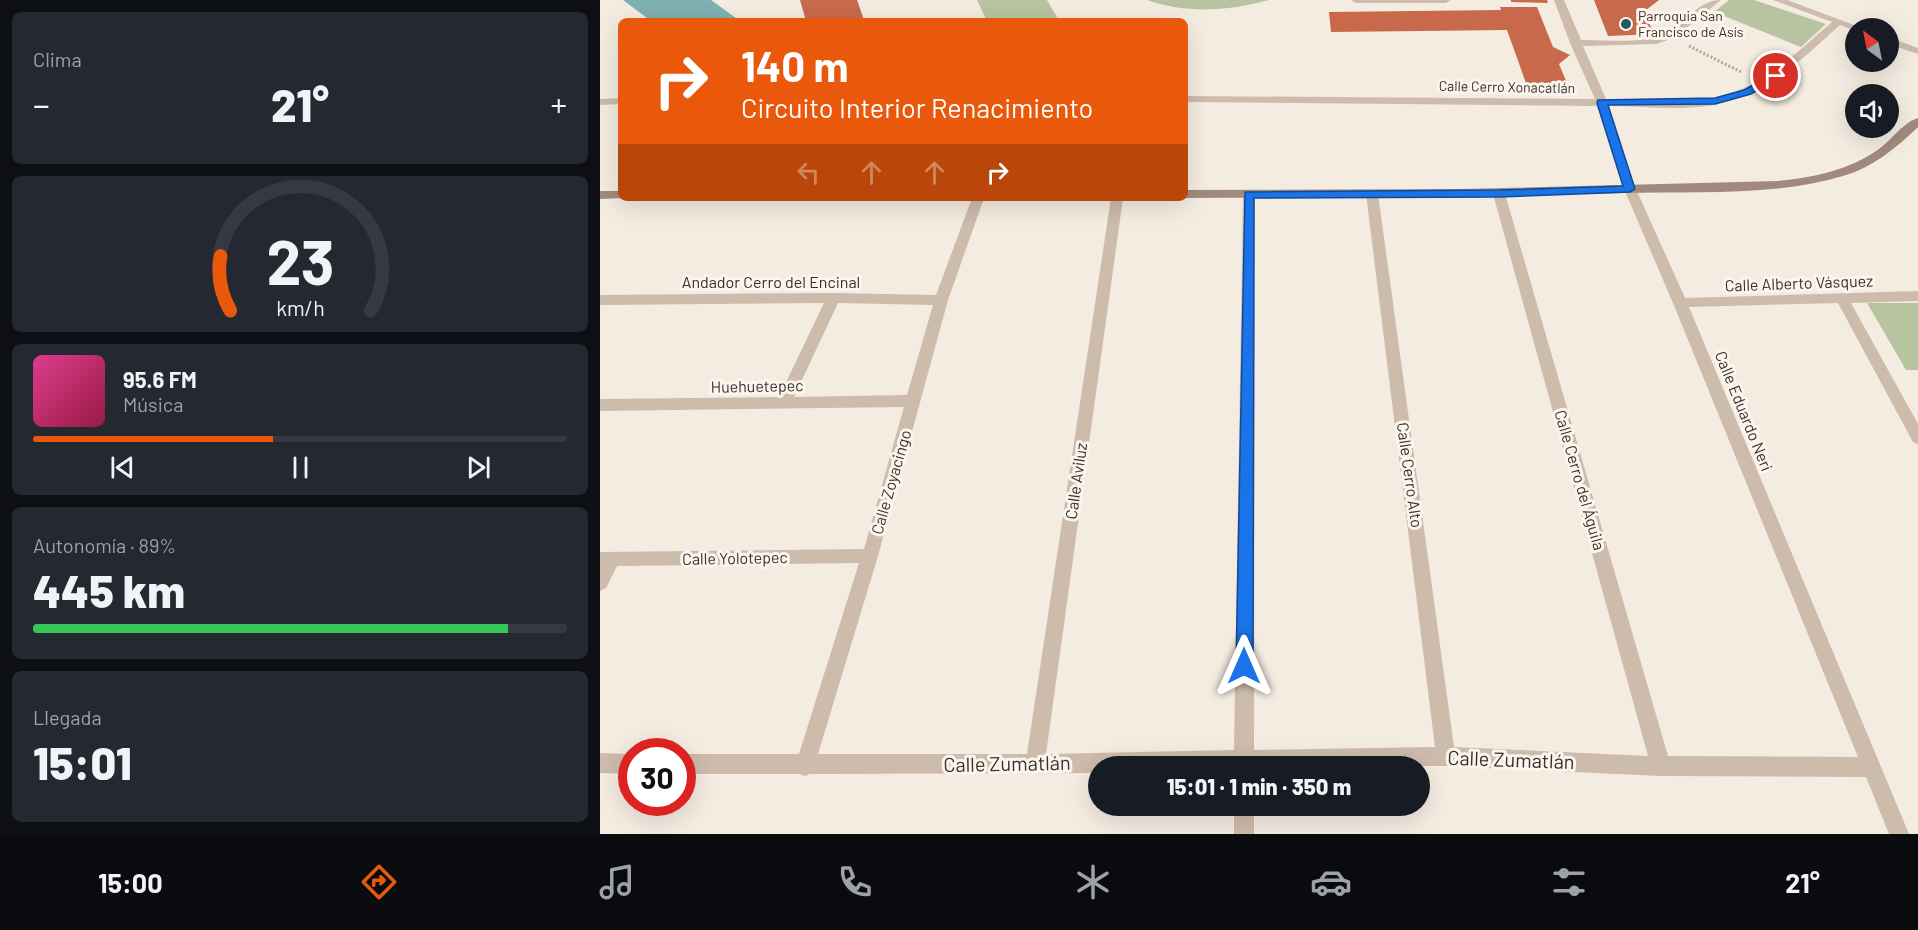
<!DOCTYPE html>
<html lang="es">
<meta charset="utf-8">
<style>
:root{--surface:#171b24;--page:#242831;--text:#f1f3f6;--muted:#9ea1a6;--line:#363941;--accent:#ea580c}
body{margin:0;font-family:Barlow,sans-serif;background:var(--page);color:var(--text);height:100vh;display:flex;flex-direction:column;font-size:22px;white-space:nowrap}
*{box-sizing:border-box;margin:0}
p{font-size:20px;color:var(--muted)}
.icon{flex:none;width:33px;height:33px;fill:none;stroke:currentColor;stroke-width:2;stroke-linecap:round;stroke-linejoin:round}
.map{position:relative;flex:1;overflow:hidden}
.panel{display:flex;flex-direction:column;gap:12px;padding:12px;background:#0d0f14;width:600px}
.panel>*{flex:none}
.top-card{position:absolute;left:18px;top:18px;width:570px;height:183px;border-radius:9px;box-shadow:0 6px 24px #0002;background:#ea580c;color:#fff;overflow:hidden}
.needle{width:39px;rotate:328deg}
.controls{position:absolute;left:1245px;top:18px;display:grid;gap:12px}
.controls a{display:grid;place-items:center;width:54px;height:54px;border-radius:50%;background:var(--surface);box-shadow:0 6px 24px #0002;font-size:30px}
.speed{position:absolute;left:18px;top:738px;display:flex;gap:12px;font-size:30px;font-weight:700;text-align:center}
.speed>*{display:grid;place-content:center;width:78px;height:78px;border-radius:50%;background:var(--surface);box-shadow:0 6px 24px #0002;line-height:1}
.speed .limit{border:9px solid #d22;background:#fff;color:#111}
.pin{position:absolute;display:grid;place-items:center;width:51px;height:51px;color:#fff;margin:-26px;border:3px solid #fff;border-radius:50%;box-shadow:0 2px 6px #0007}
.me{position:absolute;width:66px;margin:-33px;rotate:0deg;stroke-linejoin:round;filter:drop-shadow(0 0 4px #0008)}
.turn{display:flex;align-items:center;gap:21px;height:126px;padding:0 24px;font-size:27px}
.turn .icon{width:78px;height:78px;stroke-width:2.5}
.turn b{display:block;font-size:42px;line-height:51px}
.lanes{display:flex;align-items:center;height:57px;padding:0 24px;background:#0003;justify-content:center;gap:30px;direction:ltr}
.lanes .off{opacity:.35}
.big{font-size:45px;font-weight:800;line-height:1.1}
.panel .card{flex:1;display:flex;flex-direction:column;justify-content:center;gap:9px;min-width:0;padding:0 21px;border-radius:9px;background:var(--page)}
.panel .dial{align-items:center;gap:0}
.dial svg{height:156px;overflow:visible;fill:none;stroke:var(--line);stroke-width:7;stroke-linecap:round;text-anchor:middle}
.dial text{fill:var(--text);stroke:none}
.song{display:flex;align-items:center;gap:18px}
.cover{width:72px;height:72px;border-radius:9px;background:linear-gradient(135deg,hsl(330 70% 55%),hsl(340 70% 35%))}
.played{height:6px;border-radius:3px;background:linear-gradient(90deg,var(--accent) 45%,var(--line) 45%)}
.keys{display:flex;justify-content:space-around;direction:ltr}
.heat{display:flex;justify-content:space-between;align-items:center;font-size:33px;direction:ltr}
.charge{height:9px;border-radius:4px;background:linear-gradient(90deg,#34c759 89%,var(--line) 0)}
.trip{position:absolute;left:488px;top:756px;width:342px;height:60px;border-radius:30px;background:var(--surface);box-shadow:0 6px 24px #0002;font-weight:800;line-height:60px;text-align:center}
.tab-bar{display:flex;height:96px;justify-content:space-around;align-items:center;background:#090b0e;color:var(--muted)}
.tab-bar .icon{width:42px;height:42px}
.tab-bar .selected{color:var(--accent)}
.tab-bar b{font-size:27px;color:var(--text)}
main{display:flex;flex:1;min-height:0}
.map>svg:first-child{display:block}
.green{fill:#b8c4a0}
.water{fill:#7fb0b2}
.building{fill:#c8694b}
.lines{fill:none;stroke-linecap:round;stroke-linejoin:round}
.path{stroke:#b9a596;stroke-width:3;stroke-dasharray:2 2;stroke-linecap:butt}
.street{fill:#cdbbac;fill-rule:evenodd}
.secondary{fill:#a18a7d;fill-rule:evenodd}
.route{fill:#1a73e8;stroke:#114b97;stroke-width:1.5}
.poi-dot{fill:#1f5a5e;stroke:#fbf5ee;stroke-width:2}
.labels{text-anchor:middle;stroke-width:6;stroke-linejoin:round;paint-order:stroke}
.far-poi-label{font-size:14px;fill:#3b302b;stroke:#fbf5ee;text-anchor:start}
.far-street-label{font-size:14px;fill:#3b302b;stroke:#fbf5ee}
.street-label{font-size:16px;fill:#3b302b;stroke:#fbf5ee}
.near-street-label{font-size:20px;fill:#3b302b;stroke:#fbf5ee}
</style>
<main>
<section class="panel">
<div class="card"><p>Clima</p>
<div class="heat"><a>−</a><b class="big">21°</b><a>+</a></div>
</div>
<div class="card dial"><svg viewBox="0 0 100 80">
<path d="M14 69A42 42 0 1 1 86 69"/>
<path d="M14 69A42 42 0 0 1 9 41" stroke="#ea580c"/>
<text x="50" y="56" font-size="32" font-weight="700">23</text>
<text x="50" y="72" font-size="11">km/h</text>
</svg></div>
<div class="card">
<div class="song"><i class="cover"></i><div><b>95.6 FM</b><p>Música</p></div></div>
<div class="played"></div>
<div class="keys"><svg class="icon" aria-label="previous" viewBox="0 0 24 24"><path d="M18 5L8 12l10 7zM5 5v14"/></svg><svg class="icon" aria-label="pause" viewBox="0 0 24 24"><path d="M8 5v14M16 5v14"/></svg><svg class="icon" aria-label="next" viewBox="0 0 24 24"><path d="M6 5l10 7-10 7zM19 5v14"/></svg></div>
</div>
<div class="card"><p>Autonomía · 89%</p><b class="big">445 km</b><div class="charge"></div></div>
<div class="card"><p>Llegada</p><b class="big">15:01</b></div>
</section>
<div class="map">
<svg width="1318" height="834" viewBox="0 0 1318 834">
<rect width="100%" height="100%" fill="#f4ebe1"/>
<path class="green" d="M377,0H447L459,21H387Z
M547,0H669C628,11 587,14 547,0Z
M1129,0H1154L1226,24L1201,47L1114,12Z
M1267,303H1318V370H1306Z"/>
<path class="water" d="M23,0H111L140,21H51Z"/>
<path class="building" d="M200,0H257L264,20L206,21Z
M911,0H947L948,3L911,2Z
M994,0H1059L1042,13L1056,34L1008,36Z
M900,7H937L953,47L970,55L959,64L967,83H926L907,30L731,32L729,12L901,10Z"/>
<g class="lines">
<path class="path" d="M1089,46L1141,72"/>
<path class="street" d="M751,0H851L846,3H756Z
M954,0H964L981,40C1004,40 1045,44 1066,34C1085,24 1098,0 1121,0L1074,38L1056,44L983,46L1006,99C1041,100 1082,105 1117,97C1163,87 1197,52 1232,22L1173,0H1187L1262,28H1256V31L1240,25C1202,59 1166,95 1114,105C1080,111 1043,106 1008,106L1036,189L1085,298L1318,291V301L1251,303L1318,424V444L1313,442L1238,303L1089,307L1309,834H1289L1266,777L1061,776L846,766H498V773L210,774L205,776L200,774H82V754H199L259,563L17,566L6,588L0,591V552L264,549L304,407L0,411V399L179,397L224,303L0,305V295L233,293L336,295L372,198H384L348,300L278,556L218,754H427L511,198H523L446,754L634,750L643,195L649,191L655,195L654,750L835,747L766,194L772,190L778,194L854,747L1048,756L893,194L899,190L905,194L1068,756L1258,757L1073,303L1024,189L997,106L585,102V96L995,99L970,43ZM238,303L333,305L307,395L194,397Z
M1288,37L1318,48V54L1288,44Z
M21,98V104L0,105V99Z
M0,753L32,754V774L0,773Z
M634,806H654V834H634Z"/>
<path class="secondary" d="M1318,118V127C1296,148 1272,168 1243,176C1171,197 1095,191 1021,193C876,197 730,198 585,198V190L862,189L1178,181C1214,177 1248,171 1279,149C1291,140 1304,122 1318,118Z
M0,191H21V198H24L0,199Z"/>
</g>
<path class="route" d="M1176,73L1180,76L1179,78L1151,94L1115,104L1008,105L1035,189L1030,192L899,197L654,198L653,666L650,672L644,674L639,672L636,666L645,192L899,190L1023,186L997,103L998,100L1115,98L1144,90Z"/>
<circle class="poi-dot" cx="1026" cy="24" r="6"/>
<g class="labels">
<g class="far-poi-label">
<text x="1038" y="21">Parroquia San<tspan x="1038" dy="16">Francisco de Asís</tspan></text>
</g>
<g class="far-street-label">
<text transform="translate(907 87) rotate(1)" y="5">Calle Cerro Xonacatlán</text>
</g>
<g class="street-label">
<text x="171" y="288">Andador Cerro del Encinal</text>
<text transform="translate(1199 283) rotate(-2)" y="6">Calle Alberto Vásquez</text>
<text transform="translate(157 386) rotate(-1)" y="6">Huehuetepec</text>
<text transform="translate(1144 411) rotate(68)" y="6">Calle Eduardo Neri</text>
<text transform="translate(810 475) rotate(82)" y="6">Calle Cerro Alto</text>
<text transform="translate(980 480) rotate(74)" y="6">Calle Cerro del Águila</text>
<text transform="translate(476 481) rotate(-82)" y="6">Calle Aviluz</text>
<text transform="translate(291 482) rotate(-74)" y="6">Calle Zoyacingo</text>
<text transform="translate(135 558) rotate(-1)" y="6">Calle Yolotepec</text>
</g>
<g class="near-street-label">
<text transform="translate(911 760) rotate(2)" y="7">Calle Zumatlán</text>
<text transform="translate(407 764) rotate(-1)" y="7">Calle Zumatlán</text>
</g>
</g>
</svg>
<div class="controls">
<a><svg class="needle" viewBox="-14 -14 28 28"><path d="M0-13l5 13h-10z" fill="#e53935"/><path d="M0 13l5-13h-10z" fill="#9ea1a6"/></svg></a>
<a><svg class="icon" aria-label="sound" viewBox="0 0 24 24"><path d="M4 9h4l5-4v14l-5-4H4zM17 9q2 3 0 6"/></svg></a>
</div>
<div class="speed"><div class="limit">30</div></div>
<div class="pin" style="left:1176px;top:76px;background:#d93025"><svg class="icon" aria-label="arrive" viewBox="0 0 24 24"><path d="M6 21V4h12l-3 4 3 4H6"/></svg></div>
<svg class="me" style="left:644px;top:666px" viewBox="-20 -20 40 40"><path d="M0-17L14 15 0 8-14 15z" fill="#1a73e8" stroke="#fff" stroke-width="4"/></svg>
<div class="trip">15:01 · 1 min · 350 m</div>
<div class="top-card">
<div class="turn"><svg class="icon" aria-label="right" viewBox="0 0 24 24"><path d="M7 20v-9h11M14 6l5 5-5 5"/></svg><div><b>140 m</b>Circuito Interior Renacimiento</div></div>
<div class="lanes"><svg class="icon off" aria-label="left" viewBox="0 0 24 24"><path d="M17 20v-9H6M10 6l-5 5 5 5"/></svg><svg class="icon off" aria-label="ahead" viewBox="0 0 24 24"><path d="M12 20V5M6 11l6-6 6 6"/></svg><svg class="icon off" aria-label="ahead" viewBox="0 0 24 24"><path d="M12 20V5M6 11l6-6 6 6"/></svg><svg class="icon" aria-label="right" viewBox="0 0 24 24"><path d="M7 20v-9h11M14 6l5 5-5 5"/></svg></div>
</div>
</div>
</main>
<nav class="tab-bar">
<b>15:00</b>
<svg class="icon selected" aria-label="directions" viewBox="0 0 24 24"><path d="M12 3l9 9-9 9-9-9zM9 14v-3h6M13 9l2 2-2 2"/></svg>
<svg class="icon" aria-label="music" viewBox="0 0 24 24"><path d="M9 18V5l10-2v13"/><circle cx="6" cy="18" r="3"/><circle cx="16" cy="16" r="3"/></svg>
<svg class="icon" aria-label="phone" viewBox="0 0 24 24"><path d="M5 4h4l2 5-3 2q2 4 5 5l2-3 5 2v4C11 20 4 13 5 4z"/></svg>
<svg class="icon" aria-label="climate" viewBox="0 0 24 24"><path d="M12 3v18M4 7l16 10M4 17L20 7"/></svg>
<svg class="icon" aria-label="car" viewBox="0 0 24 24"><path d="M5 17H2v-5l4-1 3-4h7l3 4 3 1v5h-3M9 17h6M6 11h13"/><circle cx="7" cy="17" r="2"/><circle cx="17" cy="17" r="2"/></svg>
<svg class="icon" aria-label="filters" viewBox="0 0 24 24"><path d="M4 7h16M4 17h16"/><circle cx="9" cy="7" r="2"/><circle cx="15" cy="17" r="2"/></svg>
<b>21°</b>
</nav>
